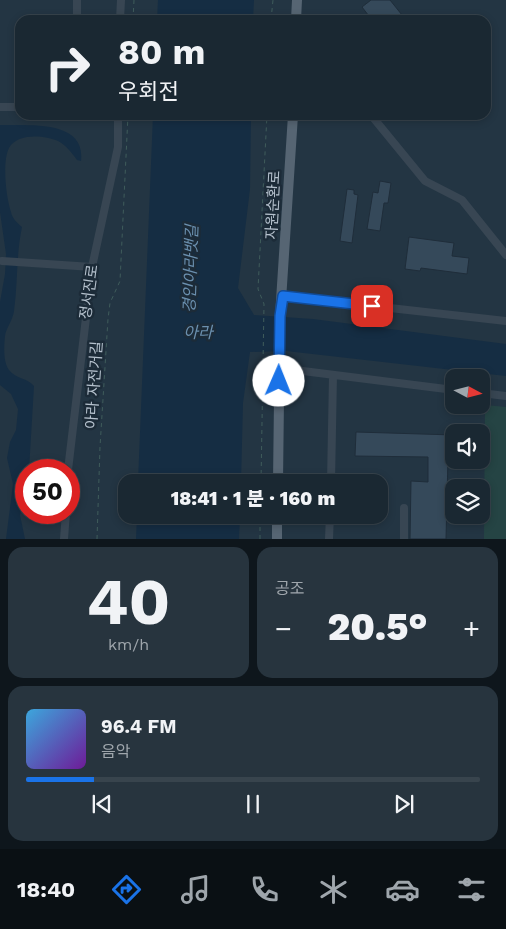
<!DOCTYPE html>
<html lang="ko">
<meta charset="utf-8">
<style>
:root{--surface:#1a2832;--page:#27343e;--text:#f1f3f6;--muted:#9fa6ac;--line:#38444d;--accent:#1a73e8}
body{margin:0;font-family:"Work Sans","Noto Sans KR",sans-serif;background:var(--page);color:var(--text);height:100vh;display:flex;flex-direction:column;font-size:19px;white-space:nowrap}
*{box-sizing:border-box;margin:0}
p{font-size:16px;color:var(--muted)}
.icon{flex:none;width:28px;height:28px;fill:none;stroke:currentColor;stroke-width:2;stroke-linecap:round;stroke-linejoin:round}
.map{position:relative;height:539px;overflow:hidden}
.side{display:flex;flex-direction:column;gap:8px;padding:8px;background:#0e161c;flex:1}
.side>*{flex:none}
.hud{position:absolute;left:15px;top:15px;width:476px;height:105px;border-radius:15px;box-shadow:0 2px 8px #0003,0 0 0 1px var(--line);background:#1a2832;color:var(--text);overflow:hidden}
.needle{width:32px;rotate:97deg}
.buttons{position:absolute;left:445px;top:369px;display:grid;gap:10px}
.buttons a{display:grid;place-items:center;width:45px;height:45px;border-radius:10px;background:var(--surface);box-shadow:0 2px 8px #0003,0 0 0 1px var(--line);font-size:25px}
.speed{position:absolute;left:15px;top:459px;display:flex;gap:10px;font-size:25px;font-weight:700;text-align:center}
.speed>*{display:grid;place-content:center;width:65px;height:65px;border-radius:50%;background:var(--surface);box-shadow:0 2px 8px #0003,0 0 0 1px var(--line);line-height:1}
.speed .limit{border:8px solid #d22;background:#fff;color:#111}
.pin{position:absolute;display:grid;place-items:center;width:42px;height:42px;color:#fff;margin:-21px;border-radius:10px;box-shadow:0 2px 8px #0006}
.me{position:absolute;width:55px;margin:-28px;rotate:1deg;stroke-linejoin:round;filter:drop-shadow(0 0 4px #0008)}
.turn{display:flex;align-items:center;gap:18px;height:105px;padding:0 20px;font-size:22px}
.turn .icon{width:65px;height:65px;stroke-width:2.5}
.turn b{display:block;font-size:35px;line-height:42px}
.big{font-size:38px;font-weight:800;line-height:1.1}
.side .widget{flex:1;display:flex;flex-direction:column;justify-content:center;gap:8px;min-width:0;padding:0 18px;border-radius:15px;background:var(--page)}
.side .dial{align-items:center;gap:0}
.dial b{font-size:65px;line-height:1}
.song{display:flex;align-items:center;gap:15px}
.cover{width:60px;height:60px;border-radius:8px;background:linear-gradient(135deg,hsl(200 70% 55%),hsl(280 70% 35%))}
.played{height:5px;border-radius:2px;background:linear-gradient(90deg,var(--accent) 15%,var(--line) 15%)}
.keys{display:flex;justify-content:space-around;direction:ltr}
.heat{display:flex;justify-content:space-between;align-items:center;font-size:28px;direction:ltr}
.side .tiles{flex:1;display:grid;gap:8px;grid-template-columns:1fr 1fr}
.widget:last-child{grid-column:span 2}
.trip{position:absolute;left:118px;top:474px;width:270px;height:50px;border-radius:15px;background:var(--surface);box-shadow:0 2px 8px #0003,0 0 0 1px var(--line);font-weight:800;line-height:50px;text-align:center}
.dock{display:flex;height:80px;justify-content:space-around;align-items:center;background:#0a1014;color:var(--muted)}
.dock .icon{width:35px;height:35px}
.dock .on{color:var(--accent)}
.dock b{font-size:22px;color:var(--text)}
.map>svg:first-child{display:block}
.green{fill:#254444}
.water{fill:#152d43}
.building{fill:#35495a;stroke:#1f2d3a}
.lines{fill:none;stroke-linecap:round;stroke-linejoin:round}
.path{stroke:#3f5c5b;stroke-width:1;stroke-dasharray:4 4;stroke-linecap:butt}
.minor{stroke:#384653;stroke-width:8}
.major{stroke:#566573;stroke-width:10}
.route-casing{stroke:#114b97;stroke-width:12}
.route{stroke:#1a73e8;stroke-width:9}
.labels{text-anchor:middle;stroke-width:5;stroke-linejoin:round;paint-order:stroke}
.street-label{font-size:15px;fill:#b5c1cd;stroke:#1c2b38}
.water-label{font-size:16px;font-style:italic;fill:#6b90af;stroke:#1c2b38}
</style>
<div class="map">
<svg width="506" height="539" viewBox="0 0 506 539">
<rect width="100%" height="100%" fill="#233543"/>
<path class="green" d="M485,405L506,407V539H484Z"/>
<path class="water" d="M158,0H254L253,20H157Z
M153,115H251L250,189L238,288L254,315L313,319L506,344V376L286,351L250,352L243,403L241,482H138Z
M0,125C27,126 86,119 81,161L77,160C72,153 66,145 58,141C44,135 17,133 9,148C2,162 6,197 11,212C12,218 17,223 22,227C16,255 18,283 14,311C13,320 6,328 5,336C4,346 3,362 9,370C16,379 28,378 34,386L29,470H26V494L20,515L25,539H6L13,484L7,458L10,442L16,430L18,409L11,394L0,385V302L5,274L6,254L0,212Z
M137,515H240L239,539H136Z"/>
<path class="building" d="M371,0H390L406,20H372L362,7Z
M380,181L391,183L388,203H384L380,231L367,229L373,192L378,193Z
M347,189L354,190V194L358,195L352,243L340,241Z
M409,237L454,243L452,256L469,258L467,274L421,268L420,271L405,269Z
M356,432L454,435V458H448L446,539H410L411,481L428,482V457L355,456Z"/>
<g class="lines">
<path class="path" d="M133,20L134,0
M271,20L273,0
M261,482L264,304L258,289L267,115
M97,539L100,447L108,319L110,303L120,281L128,115
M260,539V515"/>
<path class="minor" d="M77,20V0
M120,20L121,0
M0,107H20
M371,115L425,181L462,200L506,255
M2,261L92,267
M283,296L506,321
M279,368L454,390
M481,393L506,396
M68,470L92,267L118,147V115
M331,482L333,375
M64,539L66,512
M329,539L330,515
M404,539V508"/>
<path class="major" d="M296,20L297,0
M278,482L280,316L293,115
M277,539V515"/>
</g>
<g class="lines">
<g class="route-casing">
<path id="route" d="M279,381L280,316L283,296L372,306"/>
</g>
<use href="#route" class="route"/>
</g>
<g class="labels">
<g class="street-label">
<text transform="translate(273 205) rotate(-87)" y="5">자원순환로</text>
<text transform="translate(89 292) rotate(-82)" y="5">정서진로</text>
<text transform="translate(94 385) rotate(-86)" y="5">아라 자전거길</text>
</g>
<g class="water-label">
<text transform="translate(190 269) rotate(-88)" y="6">경인아라뱃길</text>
<text x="198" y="338">아라</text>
</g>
</g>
</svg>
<div class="buttons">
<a><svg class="needle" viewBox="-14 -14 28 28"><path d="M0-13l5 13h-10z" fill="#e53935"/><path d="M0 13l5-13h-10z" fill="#9fa6ac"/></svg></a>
<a><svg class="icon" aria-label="sound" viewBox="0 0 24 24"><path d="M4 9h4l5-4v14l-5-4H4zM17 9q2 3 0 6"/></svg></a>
<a><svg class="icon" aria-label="layers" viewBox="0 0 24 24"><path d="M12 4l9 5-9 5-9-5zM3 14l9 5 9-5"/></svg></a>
</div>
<div class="speed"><div class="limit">50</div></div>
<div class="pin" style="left:372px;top:306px;background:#d93025"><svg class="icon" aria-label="arrive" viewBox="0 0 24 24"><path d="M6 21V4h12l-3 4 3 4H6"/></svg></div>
<svg class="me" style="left:279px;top:381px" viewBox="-20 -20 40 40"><circle r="19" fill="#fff"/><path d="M0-13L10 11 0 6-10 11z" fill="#1a73e8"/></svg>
<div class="trip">18:41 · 1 분 · 160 m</div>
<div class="hud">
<div class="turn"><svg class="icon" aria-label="right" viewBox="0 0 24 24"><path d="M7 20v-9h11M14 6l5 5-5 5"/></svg><div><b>80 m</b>우회전</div></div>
</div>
</div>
<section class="side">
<div class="tiles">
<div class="widget dial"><b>40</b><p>km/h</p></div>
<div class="widget"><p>공조</p>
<div class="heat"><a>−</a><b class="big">20.5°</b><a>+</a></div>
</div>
<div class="widget">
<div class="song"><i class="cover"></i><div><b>96.4 FM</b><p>음악</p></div></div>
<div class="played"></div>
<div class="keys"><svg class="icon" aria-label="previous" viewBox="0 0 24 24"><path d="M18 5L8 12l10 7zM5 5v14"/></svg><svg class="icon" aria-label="pause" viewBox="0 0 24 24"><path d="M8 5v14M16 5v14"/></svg><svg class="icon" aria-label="next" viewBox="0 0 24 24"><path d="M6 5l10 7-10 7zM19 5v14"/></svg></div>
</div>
</div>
</section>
<nav class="dock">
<b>18:40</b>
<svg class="icon on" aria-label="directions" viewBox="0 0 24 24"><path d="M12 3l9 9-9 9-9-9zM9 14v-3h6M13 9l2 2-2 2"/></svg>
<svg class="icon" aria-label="music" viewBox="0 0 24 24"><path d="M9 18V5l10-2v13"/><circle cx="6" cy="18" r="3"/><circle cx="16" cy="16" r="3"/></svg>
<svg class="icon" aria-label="phone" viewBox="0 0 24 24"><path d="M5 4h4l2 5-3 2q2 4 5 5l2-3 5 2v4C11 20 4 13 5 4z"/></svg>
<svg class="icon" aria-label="climate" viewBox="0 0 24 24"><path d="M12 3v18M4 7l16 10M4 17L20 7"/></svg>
<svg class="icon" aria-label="car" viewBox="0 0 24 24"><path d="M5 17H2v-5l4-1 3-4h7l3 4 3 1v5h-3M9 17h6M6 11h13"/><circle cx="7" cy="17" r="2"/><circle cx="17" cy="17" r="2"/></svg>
<svg class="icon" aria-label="filters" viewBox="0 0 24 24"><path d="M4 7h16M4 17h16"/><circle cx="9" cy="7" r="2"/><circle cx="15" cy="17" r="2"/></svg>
</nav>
